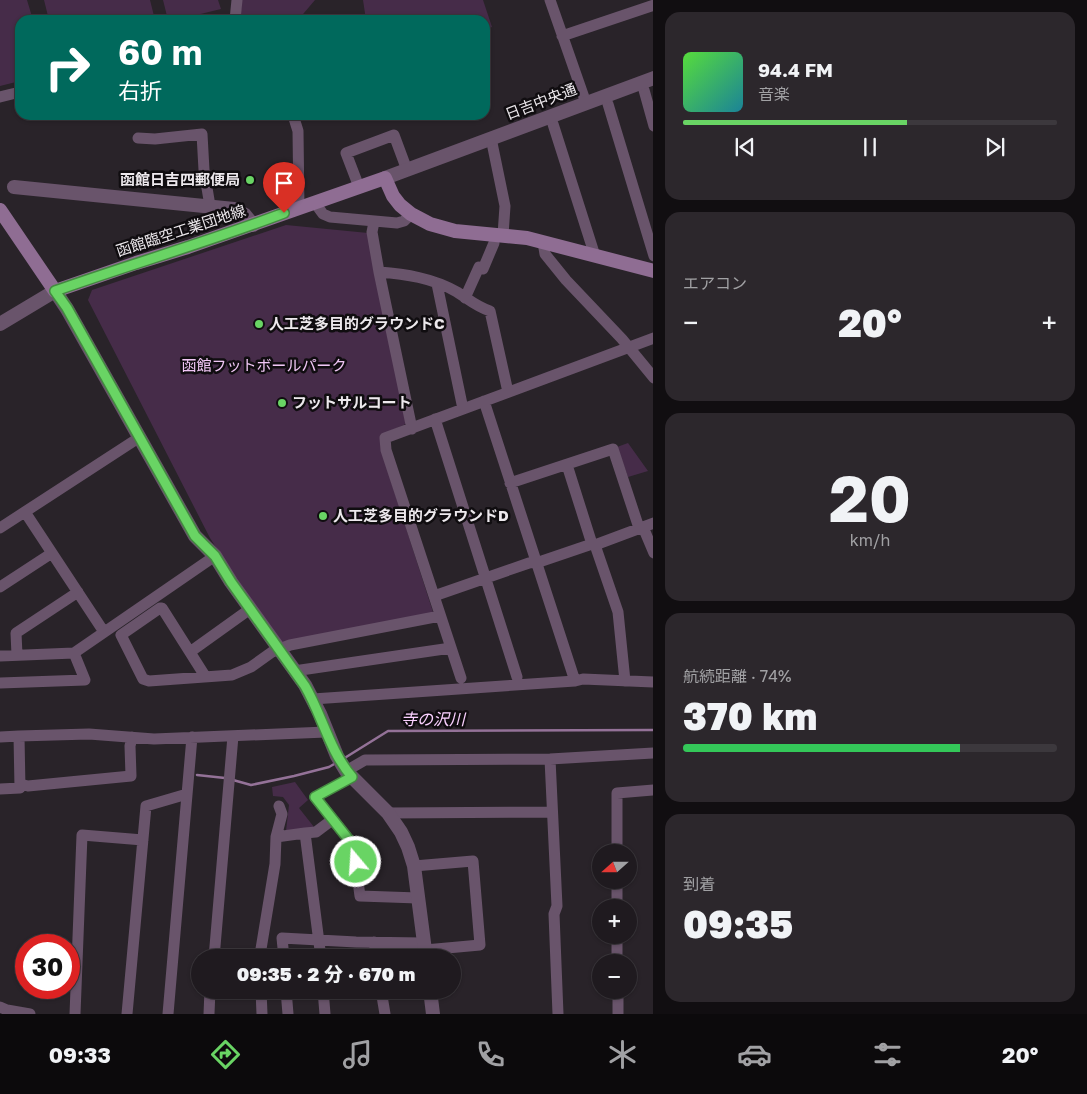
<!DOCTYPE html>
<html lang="ja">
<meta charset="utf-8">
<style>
:root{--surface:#1f1a1f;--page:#2c272c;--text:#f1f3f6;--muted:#a1a1a4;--line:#3c383d;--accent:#69d464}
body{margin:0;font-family:"Golos Text","Noto Sans JP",sans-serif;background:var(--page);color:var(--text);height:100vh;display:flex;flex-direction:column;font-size:19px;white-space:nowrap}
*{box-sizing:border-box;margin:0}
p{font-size:16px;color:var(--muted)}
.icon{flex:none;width:28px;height:28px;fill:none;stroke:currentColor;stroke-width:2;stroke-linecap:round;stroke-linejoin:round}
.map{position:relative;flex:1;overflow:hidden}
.sheet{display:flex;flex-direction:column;gap:12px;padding:12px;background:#110e11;width:434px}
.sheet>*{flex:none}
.guide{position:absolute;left:15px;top:15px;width:475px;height:105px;border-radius:15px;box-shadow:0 1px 4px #0004,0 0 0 1px var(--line);background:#00695c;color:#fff;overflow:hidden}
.needle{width:32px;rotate:249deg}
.tools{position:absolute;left:592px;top:844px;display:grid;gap:10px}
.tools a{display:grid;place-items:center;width:45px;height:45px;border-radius:50%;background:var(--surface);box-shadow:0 1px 4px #0004,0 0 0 1px var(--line);font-size:25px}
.speed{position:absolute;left:15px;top:934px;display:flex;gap:10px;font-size:25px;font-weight:700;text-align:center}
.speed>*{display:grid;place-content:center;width:65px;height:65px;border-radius:50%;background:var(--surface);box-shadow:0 1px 4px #0004,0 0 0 1px var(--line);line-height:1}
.speed .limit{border:8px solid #d22;background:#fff;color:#111}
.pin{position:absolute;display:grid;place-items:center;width:42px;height:42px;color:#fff;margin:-51px -21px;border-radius:50% 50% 50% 0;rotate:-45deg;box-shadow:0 0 5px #0007}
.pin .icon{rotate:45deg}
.me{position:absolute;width:55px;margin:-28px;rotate:342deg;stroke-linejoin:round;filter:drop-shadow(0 0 4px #0008)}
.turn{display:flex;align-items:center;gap:18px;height:105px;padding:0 20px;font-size:22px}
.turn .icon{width:65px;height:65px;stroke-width:2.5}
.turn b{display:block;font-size:35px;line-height:42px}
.big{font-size:38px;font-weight:800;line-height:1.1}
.sheet .tile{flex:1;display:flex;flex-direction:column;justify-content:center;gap:8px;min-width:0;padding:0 18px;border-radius:15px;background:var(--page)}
.sheet .dial{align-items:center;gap:0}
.dial b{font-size:65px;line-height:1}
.song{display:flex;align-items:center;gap:15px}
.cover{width:60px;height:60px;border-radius:8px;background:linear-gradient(135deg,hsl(110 70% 55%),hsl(190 70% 35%))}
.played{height:5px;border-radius:2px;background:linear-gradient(90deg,var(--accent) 60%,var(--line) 60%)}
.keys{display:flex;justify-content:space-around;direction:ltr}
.heat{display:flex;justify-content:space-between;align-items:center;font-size:28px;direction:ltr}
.charge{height:8px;border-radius:4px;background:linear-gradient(90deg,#34c759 74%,var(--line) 0)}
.trip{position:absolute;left:191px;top:949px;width:270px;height:50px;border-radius:25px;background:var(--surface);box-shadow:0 1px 4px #0004,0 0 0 1px var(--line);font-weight:800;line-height:50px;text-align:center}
.dock{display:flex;height:80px;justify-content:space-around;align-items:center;background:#0c0a0c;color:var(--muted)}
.dock .icon{width:35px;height:35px}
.dock .selected{color:var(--accent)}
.dock b{font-size:22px;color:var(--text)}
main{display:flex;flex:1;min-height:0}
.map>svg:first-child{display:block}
.green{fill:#462c49}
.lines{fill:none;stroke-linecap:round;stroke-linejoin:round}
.stream{stroke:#947298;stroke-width:2.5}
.minor{stroke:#69546b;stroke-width:11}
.tertiary{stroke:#69546b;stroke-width:14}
.secondary{stroke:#8f6d93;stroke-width:14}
.route-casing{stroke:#448a41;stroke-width:12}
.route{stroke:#69d464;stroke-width:9}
.poi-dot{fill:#69d464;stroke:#100d10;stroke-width:2}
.labels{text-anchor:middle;stroke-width:5;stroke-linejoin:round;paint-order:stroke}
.street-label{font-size:15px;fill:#ede9ed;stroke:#100d10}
.poi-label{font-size:15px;font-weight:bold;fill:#ede9ed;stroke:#100d10;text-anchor:start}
.park-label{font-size:15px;fill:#f1c7f6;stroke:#100d10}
.water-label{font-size:16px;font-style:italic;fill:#fad0ff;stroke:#100d10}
</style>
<main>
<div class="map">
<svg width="654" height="1014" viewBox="0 0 654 1014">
<rect width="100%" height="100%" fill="#292329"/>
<path class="green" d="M0,0H27L33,20H20V81L0,86Z
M44,0H150L155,20H49Z
M163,0H218L221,9L176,20H168Z
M242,0H315L298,20H240Z
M363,0H483L492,27L485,29V20H366Z
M286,225L368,233L407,422L404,425L380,435L381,450L434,615L283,645L235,577L210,538L88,300L92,290Z
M628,443L648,471L628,477L617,447Z
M295,782L308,800L299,808L314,827L286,831L289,805L283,797L273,796L272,787Z"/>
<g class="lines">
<path class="stream" d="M343,759L388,731L654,730
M197,775L225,778
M233,780L251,785L294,776L329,767L336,763"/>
<path class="minor" d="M550,0L586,103
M235,20L237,0
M562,36L654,5
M644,90L654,126
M0,97L20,92
M608,104L654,256
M293,115L298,131L299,208
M553,124L595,256
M138,138L155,139L202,134L204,170L210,206
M491,138L505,206L503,235
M359,187L346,153L394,135L407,170
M315,203L323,214L330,217L397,223L404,221L411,214
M374,222L372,232L379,272L412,429
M543,242L545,254L566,280L622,339L654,378
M379,272C405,274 433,278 457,292C468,299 477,307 490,311L508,392
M437,284L463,409
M465,298L479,267L483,269L494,243
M484,401L575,681
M435,419L517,677
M567,465L592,544
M510,483L613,449L639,528
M25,512L104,632
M643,527L654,553
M0,528L140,437
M595,545L618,612L625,681
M0,587L52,553
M434,596L529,563L542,561L592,544L595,545L654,523
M190,652L250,609
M17,655L16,633L78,592
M0,656L74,653L215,556
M294,671L451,648
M205,676L162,608H160L121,635L143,679L149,681L232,675L251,667L272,652L290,645L440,616
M461,678L386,450L385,438L654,338
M0,683L85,680L74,653
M313,699L575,681L583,679L654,682
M19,736L89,734L154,739L326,732
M0,737L19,736L20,788L0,789
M550,759L557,906L554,914L558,1014
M346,771L365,760L550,759L654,753
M352,777L315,797L353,845L360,896L418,898
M20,784L28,786L131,776L130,746L132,737
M388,813L552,812
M276,837L282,814L279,806
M617,852V793L654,790
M414,866L473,861L480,945L425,950
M617,908V880
M617,935V962
M374,942L376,958
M214,958L233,736
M261,958V949L275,864L276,837L305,833
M284,958L282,938L356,942L423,943
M321,958L305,833L316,832L332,820
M261,990L262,1014
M286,990L288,1014
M323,990L325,1014
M381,990L385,1014
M618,990V1014
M0,1007L7,1010L30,1014
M75,1014L82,835L143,840
M127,1014L146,806L187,794
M168,1014L192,737
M209,1014L210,990"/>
<path class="tertiary" d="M385,178L654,78
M14,187L234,209L245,215L253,225
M0,324L55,291L67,309L195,536L215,556L231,582L305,685L320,714L337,756L346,771L388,813L401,832L408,847L414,866L426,958
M430,990L433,1014"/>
<path class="secondary" d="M0,210L55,291L136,263L188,247L385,178L393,196L400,205L411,214L430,224L455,231L527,238L654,271"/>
</g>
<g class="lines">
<g class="route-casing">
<path id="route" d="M284,213C208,242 131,264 55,291L67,308L195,536L215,556L231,582L305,686C322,715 329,750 352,777L315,797L353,845L356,862"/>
</g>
<use href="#route" class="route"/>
</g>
<g class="poi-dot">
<circle cx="250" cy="180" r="5"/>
<circle cx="259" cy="324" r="5"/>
<circle cx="282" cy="403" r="5"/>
<circle cx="323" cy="516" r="5"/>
</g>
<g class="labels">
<g class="street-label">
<text transform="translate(541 102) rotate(-21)" y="5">日吉中央通</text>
<text transform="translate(181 231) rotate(-18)" y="5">函館臨空工業団地線</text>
</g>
<g class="poi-label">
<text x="240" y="185" text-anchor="end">函館日吉四郵便局</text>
<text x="269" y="329">人工芝多目的グラウンドC</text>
<text x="292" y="408">フットサルコート</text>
<text x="333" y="521">人工芝多目的グラウンドD</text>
</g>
<g class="park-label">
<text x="264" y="371">函館フットボールパーク</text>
</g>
<g class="water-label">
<text x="433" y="725">寺の沢川</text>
</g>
</g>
</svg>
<div class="tools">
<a><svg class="needle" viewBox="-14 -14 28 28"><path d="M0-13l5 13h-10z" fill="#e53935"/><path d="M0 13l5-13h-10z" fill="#a1a1a4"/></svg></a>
<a>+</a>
<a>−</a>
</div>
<div class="speed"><div class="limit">30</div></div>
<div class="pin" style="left:284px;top:213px;background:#d93025"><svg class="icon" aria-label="arrive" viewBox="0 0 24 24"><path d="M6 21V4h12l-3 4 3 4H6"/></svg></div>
<svg class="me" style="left:356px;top:862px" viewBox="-20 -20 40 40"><circle r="17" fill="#69d464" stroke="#fff" stroke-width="3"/><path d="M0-11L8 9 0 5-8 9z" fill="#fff"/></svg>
<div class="trip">09:35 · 2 分 · 670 m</div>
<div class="guide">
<div class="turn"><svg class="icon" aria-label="right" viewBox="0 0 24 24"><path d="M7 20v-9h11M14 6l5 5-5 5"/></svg><div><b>60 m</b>右折</div></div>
</div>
</div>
<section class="sheet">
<div class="tile">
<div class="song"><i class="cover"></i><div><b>94.4 FM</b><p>音楽</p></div></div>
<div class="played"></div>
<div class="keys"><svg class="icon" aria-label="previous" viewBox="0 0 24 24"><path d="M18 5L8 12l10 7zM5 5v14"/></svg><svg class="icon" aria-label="pause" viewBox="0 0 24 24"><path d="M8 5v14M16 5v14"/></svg><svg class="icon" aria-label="next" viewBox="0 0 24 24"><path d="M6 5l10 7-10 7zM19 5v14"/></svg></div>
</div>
<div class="tile"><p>エアコン</p>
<div class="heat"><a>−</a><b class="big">20°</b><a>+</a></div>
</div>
<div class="tile dial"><b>20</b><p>km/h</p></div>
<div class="tile"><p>航続距離 · 74%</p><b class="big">370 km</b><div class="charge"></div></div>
<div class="tile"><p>到着</p><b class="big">09:35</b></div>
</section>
</main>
<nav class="dock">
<b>09:33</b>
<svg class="icon selected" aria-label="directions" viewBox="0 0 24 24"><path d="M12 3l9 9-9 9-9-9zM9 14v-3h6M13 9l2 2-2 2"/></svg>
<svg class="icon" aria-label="music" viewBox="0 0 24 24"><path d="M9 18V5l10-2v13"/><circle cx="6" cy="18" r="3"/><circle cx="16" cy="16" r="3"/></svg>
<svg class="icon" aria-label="phone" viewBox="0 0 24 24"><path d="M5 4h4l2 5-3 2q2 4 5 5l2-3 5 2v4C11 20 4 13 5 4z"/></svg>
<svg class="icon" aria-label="climate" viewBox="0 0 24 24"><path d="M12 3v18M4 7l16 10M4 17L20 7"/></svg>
<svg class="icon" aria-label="car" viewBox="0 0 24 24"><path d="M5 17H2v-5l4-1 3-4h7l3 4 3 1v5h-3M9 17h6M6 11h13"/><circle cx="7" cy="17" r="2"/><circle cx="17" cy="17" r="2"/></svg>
<svg class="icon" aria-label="filters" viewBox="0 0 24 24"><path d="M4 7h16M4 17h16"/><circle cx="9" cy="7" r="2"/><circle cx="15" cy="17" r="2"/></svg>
<b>20°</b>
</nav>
